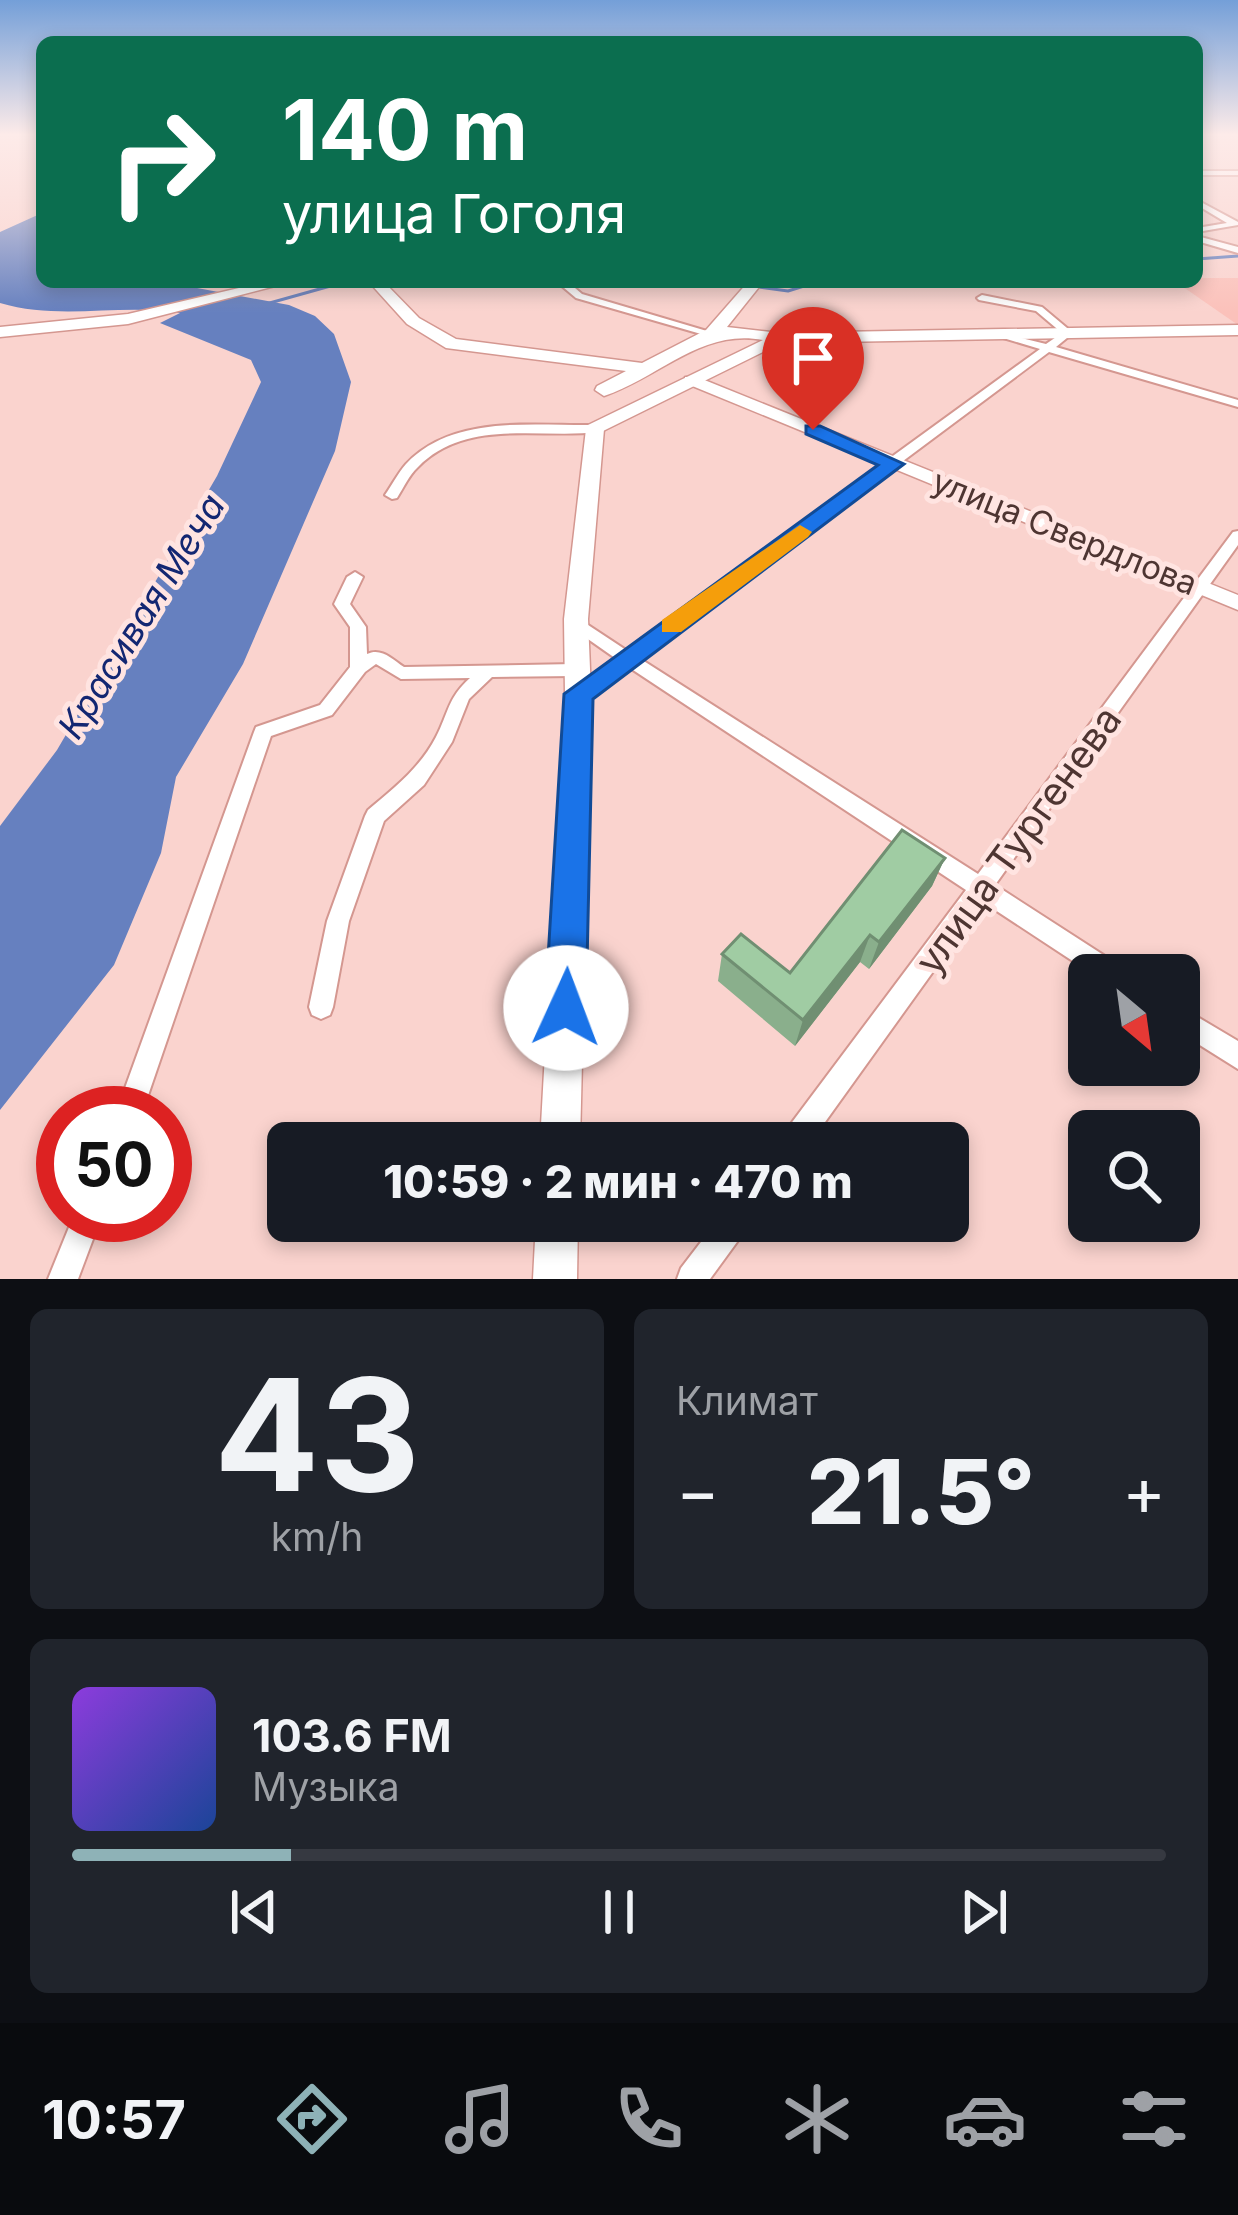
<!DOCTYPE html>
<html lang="ru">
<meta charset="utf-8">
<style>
:root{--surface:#171b24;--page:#20242c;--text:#f1f3f6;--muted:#9ea1a6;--line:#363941;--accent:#8eb2b7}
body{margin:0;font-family:Inter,sans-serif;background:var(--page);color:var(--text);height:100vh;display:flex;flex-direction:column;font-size:45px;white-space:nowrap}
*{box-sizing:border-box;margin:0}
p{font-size:39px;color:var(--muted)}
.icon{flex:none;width:66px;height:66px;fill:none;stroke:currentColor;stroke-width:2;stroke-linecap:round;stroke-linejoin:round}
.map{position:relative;height:1279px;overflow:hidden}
.drawer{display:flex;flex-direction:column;gap:30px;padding:30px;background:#0d0f14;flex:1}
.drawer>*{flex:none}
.guide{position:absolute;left:36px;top:36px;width:1167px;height:252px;border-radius:18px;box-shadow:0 6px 18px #0003;background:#0b6e4f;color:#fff;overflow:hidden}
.needle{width:78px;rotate:151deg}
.controls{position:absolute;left:1068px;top:954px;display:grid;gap:24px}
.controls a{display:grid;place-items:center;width:132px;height:132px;border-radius:18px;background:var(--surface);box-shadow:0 6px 18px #0003;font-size:60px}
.speed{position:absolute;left:36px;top:1086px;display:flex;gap:24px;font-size:60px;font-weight:700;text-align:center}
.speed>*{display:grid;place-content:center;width:156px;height:156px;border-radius:50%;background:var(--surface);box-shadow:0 6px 18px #0003;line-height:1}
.speed .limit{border:18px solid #d22;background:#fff;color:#111}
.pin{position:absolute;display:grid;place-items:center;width:102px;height:102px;color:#fff;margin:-123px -51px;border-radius:50% 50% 50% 0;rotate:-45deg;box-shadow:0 0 12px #0007}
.pin .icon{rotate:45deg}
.me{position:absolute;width:132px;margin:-66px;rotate:2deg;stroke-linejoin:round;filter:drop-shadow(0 0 9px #0008)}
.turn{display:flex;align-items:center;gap:42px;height:252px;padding:0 48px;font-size:54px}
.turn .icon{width:156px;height:156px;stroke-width:2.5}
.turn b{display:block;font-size:84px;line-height:102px}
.big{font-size:90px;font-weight:800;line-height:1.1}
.drawer .card{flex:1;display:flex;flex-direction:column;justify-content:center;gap:18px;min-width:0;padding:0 42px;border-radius:18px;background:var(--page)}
.drawer .dial{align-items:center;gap:0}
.dial b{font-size:156px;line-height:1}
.song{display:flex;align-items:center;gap:36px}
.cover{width:144px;height:144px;border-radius:18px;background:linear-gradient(135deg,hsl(270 70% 55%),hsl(220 70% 35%))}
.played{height:12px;border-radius:6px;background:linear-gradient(90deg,var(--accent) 20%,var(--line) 20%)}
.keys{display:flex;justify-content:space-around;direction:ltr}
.heat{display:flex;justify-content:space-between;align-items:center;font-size:66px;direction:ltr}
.drawer .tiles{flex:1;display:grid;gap:30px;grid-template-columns:1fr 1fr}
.card:last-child{grid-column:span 2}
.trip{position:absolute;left:267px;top:1122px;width:702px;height:120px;border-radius:18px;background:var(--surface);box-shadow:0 6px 18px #0003;font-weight:800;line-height:120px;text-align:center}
.tabs{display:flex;height:192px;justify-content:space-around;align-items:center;background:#090b0e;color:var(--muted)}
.tabs .icon{width:84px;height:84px}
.tabs .on{color:var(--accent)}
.tabs b{font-size:54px;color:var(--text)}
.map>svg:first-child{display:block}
.built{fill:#fbc1ba}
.water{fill:#6680bf}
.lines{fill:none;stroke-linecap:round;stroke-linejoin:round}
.stream{stroke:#6680bf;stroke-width:3}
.minor-casing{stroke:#d49790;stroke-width:4}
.secondary-casing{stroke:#d49790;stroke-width:3}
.primary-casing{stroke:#d49790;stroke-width:3}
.minor{fill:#fff;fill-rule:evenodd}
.secondary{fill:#fff;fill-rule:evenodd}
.primary{fill:#fff;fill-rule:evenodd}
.wall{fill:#8aaf8c}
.shaded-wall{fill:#708f72}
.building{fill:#a0cca3;stroke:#708f72;stroke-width:3}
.route{fill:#1a73e8;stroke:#114b97;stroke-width:3}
.slow{fill:#f59e0b}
.labels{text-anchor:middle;stroke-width:10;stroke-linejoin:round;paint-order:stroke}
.street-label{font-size:33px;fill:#4e3532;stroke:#ffe4e1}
.water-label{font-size:36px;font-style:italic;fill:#132772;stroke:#ffe4e1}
.near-street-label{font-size:39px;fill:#4e3532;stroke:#ffe4e1}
</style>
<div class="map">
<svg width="1238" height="1279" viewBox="0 0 1238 1279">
<rect width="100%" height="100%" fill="#fad3ce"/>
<path class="built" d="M1197,278H1238V325L1176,282Z"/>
<path class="water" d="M42,213V282H165L289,305L315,316L334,334L351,382L335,451L243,664L176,777L161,853L114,965L0,1110V826L57,750L217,476L261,382L251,360L160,323L180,313C120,303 61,321 0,303V232Z"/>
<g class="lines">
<path class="stream" d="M1197,259L1238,256
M721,282L788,291L817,282
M266,304L334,285L371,282"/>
<g class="minor-casing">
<path id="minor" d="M1197,171H1238V175H1197Z
M1197,200L1238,222V225L1197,232V228L1227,223L1197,205Z
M1197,236L1238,247V253L1197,241Z
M557,282H568L582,294L717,334L708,336L576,298Z
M982,295L1042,307L1073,333L1056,347L1238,400V407L1049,352L639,658L978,874L1233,532L1238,531V545L995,885L1122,967L1126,975H1094L983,902L810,1143H780L784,1133L966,890L627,666L584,698H572L569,694L572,690L615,658L568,625L576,620L582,621L626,650L1040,349L1000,337V333L1046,344L1062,333L1036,311L979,300L977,298Z
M595,425L601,429L599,432C538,439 466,418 418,467C409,475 404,487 397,498L392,499L385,495C392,485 398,473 406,464C453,414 533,426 595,425Z
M355,572L363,577L350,604L366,627L367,654C381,647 392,659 404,667L575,664L584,670L575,676L492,677L469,699L452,742L424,785L384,821L349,921L333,1007L330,1015L321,1019L312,1015L309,1007L327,921L365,816L368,810C394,788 420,768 436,737C449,712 447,699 470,678L401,679L376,664L365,672L332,715L271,736L142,1113H116L254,732L256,727L320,705L350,667V627L334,604L347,577Z
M1179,1006L1238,1041V1069L1179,1032Z
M74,1215H102L78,1279H48Z
M717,1221H749L745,1231L710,1279H677L681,1268Z"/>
</g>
<g class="secondary-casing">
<path id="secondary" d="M685,377H697L1238,595V610L685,383Z
M595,424L604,429L588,619L591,694L580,1143H540L565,694L564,619L586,429Z
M536,1221H578L577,1279H533Z"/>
</g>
<g class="primary-casing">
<path id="primary" d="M265,282H291L128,324L0,337V327L128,314Z
M369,282H384L419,318L456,339L642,363L706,330L748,282H763L727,327L780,333L1238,325V335L781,343L595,435L585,429L588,425L763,340C702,328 660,377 604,396L595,390L597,386L626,371L446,348L407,324Z"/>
</g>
<use href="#minor" class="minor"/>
<use href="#secondary" class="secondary"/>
<use href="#primary" class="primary"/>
</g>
<path class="wall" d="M945,858L932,886L869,969L860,962L795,1046L718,981L722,954L790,973Z"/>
<path class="shaded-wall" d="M945,858L932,886L869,969L879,942Z
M870,935L860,962L795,1046L803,1020Z"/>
<path class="building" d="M902,830L945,858L879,942L870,935L803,1020L722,954L741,934L790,973Z"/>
<linearGradient id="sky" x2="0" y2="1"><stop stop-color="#749fd8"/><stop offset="0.43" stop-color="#fdebe9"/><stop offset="1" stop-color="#fdebe9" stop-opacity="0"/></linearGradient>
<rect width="1238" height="313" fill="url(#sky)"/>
<path class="route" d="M806,426H820L904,464L593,699L586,1008L580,1022L566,1028L551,1022L545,1008L564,694L878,465L806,434Z"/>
<path class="slow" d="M800,525L812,532L808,537L681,632H662V620Z"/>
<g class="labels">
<g class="street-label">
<text transform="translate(1065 532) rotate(22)" y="12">улица Свердлова</text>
</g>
<g class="water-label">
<text transform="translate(141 616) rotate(-58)" y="13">Красивая Меча</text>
</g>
<g class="near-street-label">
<text transform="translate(1018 840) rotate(-54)" y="14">улица Тургенева</text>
</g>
</g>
</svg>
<div class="controls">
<a><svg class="needle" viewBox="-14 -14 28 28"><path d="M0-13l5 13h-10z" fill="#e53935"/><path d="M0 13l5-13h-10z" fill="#9ea1a6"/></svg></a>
<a><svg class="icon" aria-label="search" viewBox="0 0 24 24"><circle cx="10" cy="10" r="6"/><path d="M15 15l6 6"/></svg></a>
</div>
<div class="speed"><div class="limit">50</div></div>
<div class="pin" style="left:813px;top:430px;background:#d93025"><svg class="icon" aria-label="arrive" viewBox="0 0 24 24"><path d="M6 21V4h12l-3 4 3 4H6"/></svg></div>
<svg class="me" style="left:566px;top:1008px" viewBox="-20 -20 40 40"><circle r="19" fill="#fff"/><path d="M0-13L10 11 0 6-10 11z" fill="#1a73e8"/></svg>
<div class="trip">10:59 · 2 мин · 470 m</div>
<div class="guide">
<div class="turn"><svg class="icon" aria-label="right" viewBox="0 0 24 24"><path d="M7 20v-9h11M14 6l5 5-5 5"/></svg><div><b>140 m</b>улица Гоголя</div></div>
</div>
</div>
<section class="drawer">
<div class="tiles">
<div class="card dial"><b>43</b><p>km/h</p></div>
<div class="card"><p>Климат</p>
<div class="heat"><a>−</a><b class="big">21.5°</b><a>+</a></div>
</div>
<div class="card">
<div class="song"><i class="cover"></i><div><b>103.6 FM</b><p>Музыка</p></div></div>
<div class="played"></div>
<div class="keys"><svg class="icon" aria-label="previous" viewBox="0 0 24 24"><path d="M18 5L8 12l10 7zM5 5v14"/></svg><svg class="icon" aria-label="pause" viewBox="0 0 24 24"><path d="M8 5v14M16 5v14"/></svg><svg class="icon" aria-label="next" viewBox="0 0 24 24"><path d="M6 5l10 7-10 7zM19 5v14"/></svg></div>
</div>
</div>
</section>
<nav class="tabs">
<b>10:57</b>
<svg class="icon on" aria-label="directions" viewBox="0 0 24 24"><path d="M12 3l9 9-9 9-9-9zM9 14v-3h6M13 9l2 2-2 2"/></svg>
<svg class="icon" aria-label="music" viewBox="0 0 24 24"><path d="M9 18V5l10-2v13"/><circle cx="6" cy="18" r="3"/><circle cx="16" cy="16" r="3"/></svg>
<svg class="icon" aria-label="phone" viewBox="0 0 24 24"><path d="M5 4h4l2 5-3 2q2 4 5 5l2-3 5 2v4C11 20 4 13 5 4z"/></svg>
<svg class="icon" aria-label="climate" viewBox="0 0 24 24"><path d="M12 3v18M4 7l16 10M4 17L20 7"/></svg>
<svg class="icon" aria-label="car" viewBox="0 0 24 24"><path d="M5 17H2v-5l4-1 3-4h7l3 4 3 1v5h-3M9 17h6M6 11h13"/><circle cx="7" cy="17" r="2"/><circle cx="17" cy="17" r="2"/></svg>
<svg class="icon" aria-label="filters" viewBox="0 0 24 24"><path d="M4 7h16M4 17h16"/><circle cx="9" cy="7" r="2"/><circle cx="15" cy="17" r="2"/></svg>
</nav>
